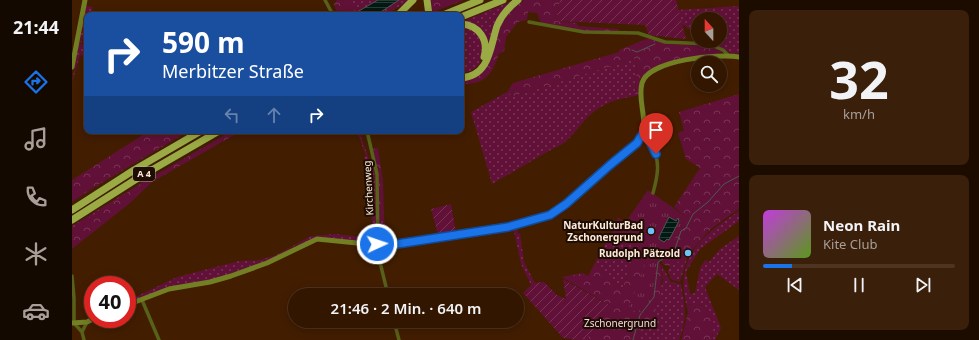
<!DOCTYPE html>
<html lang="de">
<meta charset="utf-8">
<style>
:root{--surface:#321600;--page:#3a1f0a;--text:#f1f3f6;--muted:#a89f99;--line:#4d3522;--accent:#1a73e8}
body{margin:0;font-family:"Noto Sans",sans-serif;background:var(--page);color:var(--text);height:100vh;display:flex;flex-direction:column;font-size:15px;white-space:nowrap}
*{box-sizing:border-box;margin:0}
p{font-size:13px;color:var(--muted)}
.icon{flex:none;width:22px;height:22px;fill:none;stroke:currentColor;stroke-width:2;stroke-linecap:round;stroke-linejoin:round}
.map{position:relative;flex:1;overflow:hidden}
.panel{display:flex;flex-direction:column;gap:10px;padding:10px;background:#1c0c00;width:240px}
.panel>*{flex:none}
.hud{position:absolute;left:12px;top:12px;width:380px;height:122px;border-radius:8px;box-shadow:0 2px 10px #0003,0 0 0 1px var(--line);background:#1a4fa0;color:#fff;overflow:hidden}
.needle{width:26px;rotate:339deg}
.fabs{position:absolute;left:619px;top:12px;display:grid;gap:8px}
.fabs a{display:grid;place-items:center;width:36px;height:36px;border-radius:50%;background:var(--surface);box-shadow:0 2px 10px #0003,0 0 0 1px var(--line);font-size:20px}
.speed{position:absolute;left:12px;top:276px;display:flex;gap:8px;font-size:20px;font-weight:700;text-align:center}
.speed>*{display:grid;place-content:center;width:52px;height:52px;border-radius:50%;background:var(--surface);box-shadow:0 2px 10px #0003,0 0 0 1px var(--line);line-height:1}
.speed .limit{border:6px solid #d22;background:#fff;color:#111}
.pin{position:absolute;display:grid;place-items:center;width:34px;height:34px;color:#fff;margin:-41px -17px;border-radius:50% 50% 50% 0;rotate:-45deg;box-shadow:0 0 4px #0007}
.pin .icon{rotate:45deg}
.me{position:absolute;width:44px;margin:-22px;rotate:87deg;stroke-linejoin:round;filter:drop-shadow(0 0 3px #0008)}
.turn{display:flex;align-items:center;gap:14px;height:84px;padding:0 12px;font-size:18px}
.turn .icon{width:52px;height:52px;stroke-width:2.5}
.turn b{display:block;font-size:28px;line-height:34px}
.lanes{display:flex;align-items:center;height:38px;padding:0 12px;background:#0003;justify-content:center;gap:20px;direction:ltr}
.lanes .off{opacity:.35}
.panel .tile{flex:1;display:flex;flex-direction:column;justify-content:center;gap:6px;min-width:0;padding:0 14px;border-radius:8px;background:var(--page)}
.panel .dial{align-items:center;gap:0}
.dial b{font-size:52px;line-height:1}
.song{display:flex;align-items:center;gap:12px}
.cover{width:48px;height:48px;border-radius:6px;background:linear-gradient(135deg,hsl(290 70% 55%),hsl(90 70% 35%))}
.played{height:4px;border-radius:2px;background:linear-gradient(90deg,var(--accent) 15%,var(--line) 15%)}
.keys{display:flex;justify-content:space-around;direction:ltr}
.trip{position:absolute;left:216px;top:288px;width:236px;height:40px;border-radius:20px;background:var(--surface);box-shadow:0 2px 10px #0003,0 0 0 1px var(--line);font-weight:600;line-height:40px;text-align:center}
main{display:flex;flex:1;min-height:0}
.dock{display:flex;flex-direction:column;width:72px;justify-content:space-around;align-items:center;background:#140900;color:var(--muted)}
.dock .icon{width:28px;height:28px}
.dock .current{color:var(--accent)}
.dock b{font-size:18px;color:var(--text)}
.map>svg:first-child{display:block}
.grass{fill:url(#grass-dots)}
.forest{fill:url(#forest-crowns)}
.park{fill:url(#park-tufts)}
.garden{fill:url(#garden-furrows)}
.water{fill:url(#water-rules);stroke:#4e5850}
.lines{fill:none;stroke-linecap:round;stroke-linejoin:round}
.stream{stroke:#4e5850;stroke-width:1}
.street{stroke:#576118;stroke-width:3.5}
.secondary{stroke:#727f23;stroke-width:5}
.highway{stroke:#9aaa45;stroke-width:7}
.route-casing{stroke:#114b97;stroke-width:10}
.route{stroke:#1a73e8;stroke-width:7}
.poi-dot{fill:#6fc2f4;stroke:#1d0d02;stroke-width:1.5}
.labels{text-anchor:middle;stroke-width:4;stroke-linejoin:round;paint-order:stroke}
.shield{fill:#1d0d02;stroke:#baa89b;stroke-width:1}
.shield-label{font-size:9px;font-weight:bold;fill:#feeadd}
.street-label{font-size:10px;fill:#feeadd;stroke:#1d0d02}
.poi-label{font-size:10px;font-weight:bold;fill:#feeadd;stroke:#1d0d02;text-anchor:end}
.park-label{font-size:10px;fill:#f6d7e0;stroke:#1d0d02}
</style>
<main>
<nav class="dock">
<b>21:44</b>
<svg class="icon current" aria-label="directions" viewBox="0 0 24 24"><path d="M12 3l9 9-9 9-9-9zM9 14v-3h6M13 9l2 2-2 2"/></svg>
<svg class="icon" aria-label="music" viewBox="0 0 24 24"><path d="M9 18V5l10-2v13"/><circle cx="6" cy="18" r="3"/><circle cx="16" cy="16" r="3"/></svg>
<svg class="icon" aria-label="phone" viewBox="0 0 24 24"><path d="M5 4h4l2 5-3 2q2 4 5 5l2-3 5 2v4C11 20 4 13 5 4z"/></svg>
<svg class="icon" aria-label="climate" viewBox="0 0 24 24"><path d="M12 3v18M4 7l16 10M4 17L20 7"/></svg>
<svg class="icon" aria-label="car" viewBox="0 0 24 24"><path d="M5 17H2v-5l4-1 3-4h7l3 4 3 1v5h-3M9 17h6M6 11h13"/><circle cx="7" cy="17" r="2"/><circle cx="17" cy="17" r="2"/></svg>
</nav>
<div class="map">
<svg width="667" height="340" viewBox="0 0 667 340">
<defs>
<pattern id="grass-dots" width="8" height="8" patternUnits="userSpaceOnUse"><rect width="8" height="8" fill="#611137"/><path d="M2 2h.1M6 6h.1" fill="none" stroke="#793454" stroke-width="1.8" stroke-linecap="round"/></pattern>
<pattern id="forest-crowns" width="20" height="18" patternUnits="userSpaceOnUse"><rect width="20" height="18" fill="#611137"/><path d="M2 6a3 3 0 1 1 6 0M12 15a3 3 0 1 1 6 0" fill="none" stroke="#793454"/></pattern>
<pattern id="park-tufts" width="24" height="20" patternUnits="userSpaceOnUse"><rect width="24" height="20" fill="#611137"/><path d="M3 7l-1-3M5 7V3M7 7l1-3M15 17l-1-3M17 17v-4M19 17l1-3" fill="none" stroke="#793454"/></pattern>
<pattern id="garden-furrows" width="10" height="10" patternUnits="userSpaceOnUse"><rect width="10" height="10" fill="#611137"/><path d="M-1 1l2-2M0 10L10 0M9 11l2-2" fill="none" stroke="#793454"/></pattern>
<pattern id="water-rules" width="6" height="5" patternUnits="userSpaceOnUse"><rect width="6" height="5" fill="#031914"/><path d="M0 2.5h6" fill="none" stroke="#293b36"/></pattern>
</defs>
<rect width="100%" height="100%" fill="#421d00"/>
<path class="grass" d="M272,0H337L333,5L332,4L312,15H281L282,7Z
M442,0L416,52L414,40L389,22Z
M16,6L21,7L19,15H15V27L9,44L15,46V57L8,55L0,83L13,7Z
M667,6V54L658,53L636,41H648V19H626V36L610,24L605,10Z
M389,25L400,28L411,41C411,58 410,71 389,73Z
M565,58L563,96C545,99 533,102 518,115C505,127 498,143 482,148L420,184L399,112L435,92L441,96Z
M115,131H117L23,187L0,204L23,186Z
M285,131H287L298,162L302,165C303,178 307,234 301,242C271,244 255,229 226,246L224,245L208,255L179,267L137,281L107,286L55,304V301L105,277L167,261L188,260L204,255L239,236L263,234L299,238L301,235L297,179L292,157L294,156Z
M71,182L9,224L0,234V226Z
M667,211V221L628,249L614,272L618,294L623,293L628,268L633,260L637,262L648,249L667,236V290L645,274L633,287L649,328L643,340H640L641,324L633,306L614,304C603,257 630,235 667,211Z
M307,220H312L318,238L322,239L323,242L308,241Z
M445,229L446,234L448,233L452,262L463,283L459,285L449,264L442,231L309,250L311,267L307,254L308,247H325Z
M540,232L566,246L551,287L549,288L532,273L524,261Z
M616,256L608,282L600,280L595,271L598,268L597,265Z
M589,264L599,282L609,284C613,307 616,317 607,340H566L569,328L582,313L591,280Z"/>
<path class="forest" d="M265,0C272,0 280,1 283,8L281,15H266L262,4Z
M358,0H392L361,12Z
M452,0H488L484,21L505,23L506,26L546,29L548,32L513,31L469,23L465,13L456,12L455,20L446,22L434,37L432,52L427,53C421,74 413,85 389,84V80C421,79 417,53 426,31C432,18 440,8 452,0Z
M577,38L594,44L636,46L650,51V53C628,56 581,61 568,79L567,95L563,96L565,58L441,96L435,92L441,83L547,52V50Z
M667,94V209C658,215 648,222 639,229C625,242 616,262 595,266L591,264L587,256L597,249L614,217L602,207L628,168L614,159L606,133L612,130L607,112Z
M77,131H115L23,186L0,202V180Z
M160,131H169L80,182L58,203L0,249V234L8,224L71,182Z
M306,148L311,181L312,220H307V176L301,149Z
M566,246L576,251L573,264L577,300L585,263L587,261C593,271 588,303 582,313C574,325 570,324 566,340H509L537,305L490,277L511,273L516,276L524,261L532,273L549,288L551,287Z
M614,304L633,306C634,311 638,313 640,317C643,324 640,333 640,340H609L616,312Z"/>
<path class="park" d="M576,190L614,217L597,250L587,257L588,260L585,263C582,279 582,306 564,312L557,307L573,264L576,251L540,233L546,217L553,223Z"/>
<path class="garden" d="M488,0H604L614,39L577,35L573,25L484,21Z
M379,204L384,232L366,235L359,209Z
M491,279L537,305C531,320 526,336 508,340C501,340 495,338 491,338L451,293L461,283L472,282L485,295L494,299Z"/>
<path class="water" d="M306,0H327L304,15H284L285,12Z
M597,217L604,221L606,218L607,221L597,240L595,239L592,242L587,239V237Z"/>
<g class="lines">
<path class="stream" d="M560,50L565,52L583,44
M561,340L568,315L582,297L586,262L594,257H604L602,252L609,231L614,228L621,214L636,202L652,184L667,176"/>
<path class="street" d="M253,0L261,15
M457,22L512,32L566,33L593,42L637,44L651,50L656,55
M295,131L305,174L306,254L316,295
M571,133C576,135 578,141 581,146C588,163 586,175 581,193
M0,276L2,298V323L10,332L12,340
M70,300L87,340
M322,321L327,340
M10,332L15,322"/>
<path class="secondary" d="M0,67L13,0
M55,305L97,289L138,282L159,276L195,263L245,239L295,244L325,243L436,227L478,215L494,204L569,138C577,120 565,102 570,83C576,60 647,53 667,57
M0,323L15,322L21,319"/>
<path class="highway" d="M355,0L357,15
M326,15L341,0
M371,15L408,0
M389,17L431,0
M389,24C407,25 417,40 412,57
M389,78C418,76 418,47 425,26C429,16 437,7 446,0
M0,210L62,170L129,131
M0,220L66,178L147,131"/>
</g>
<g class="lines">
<g class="route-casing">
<path id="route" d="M305,244H325L436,227L478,215L494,204L538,165L565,143L571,133L575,135L584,154"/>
</g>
<use href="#route" class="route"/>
</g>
<g class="poi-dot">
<circle cx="579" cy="231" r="4"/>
<circle cx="616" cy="253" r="4"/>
</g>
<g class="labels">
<rect class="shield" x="61" y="167" width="22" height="14" rx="3"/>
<g class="shield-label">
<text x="72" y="177">A 4</text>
</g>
<g class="street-label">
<text transform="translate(296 188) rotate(-93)" y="4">Kirchenweg</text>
</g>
<g class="poi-label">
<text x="571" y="229">NaturKulturBad<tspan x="571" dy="12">Zschonergrund</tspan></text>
<text x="608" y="257">Rudolph Pätzold</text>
</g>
<g class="park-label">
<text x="548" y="327">Zschonergrund</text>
</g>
</g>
</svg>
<div class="fabs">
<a><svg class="needle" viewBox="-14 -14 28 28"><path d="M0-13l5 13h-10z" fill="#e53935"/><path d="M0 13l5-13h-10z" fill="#a89f99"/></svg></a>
<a><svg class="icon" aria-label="search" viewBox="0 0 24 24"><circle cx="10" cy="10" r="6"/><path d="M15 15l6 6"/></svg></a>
</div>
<div class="speed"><div class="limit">40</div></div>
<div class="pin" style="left:584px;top:154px;background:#d93025"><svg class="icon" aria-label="arrive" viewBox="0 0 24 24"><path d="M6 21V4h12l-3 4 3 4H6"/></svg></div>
<svg class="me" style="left:305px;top:244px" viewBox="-20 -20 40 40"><circle r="17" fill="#1a73e8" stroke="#fff" stroke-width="3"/><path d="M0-11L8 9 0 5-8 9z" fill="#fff"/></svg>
<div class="trip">21:46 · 2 Min. · 640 m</div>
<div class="hud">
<div class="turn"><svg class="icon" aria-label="right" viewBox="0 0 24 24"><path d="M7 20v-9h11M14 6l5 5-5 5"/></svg><div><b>590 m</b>Merbitzer Straße</div></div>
<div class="lanes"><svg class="icon off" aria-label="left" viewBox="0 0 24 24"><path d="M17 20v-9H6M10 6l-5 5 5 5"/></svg><svg class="icon off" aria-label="ahead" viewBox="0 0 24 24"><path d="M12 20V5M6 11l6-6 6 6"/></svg><svg class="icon" aria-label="right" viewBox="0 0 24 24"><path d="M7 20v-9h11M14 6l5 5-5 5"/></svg></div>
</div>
</div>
<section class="panel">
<div class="tile dial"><b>32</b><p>km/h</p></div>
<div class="tile">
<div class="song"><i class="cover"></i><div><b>Neon Rain</b><p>Kite Club</p></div></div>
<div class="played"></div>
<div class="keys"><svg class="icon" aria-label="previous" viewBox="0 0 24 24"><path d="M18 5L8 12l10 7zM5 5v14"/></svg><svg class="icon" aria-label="pause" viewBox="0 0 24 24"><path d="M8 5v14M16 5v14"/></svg><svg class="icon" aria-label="next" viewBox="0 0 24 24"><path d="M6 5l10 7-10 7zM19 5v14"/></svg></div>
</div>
</section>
</main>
